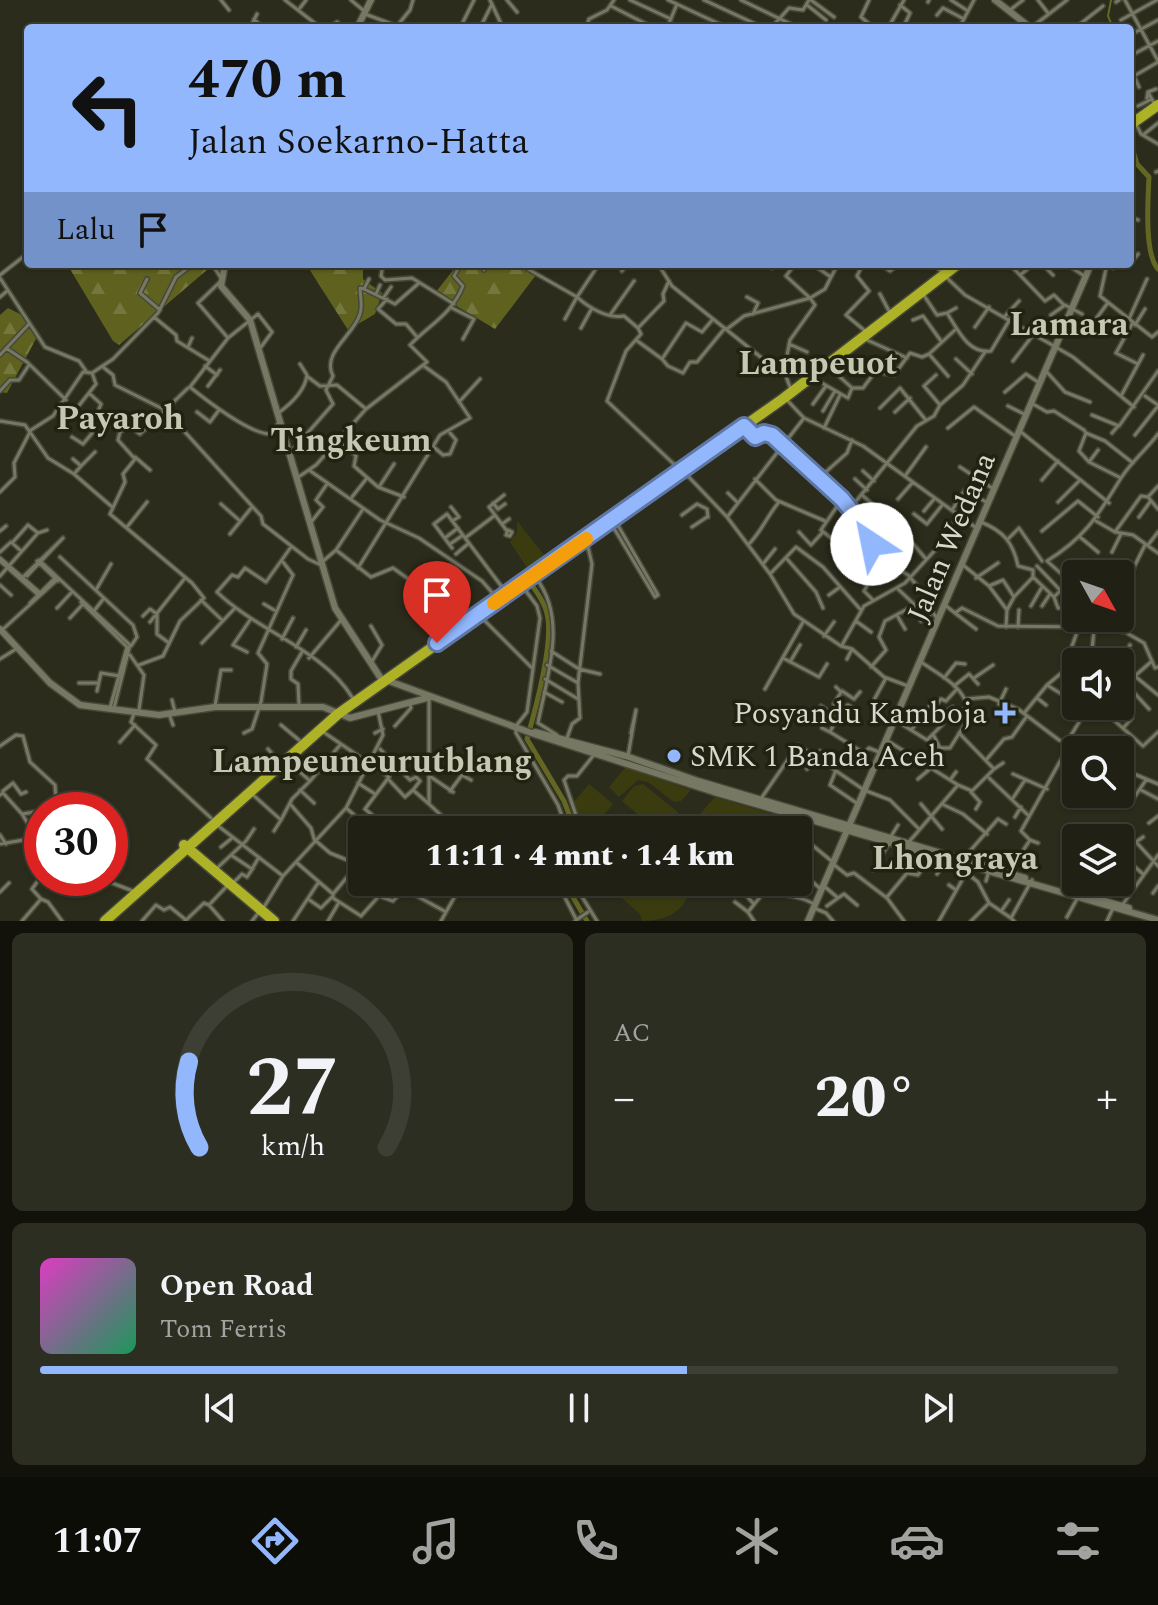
<!DOCTYPE html>
<html lang="id">
<meta charset="utf-8">
<style>
:root{--surface:#202114;--page:#2d2e22;--text:#f1f3f6;--muted:#a2a3a0;--line:#3d3e34;--accent:#92b7fd}
body{margin:0;font-family:Spectral,serif;background:var(--page);color:var(--text);height:100vh;display:flex;flex-direction:column;font-size:30px;white-space:nowrap}
*{box-sizing:border-box;margin:0}
p{font-size:26px;color:var(--muted)}
.icon{flex:none;width:44px;height:44px;fill:none;stroke:currentColor;stroke-width:2;stroke-linecap:round;stroke-linejoin:round}
.map{position:relative;height:921px;overflow:hidden}
.panel{display:flex;flex-direction:column;gap:12px;padding:12px;background:#12120b;flex:1}
.panel>*{flex:none}
.top-card{position:absolute;left:24px;top:24px;width:1110px;height:244px;border-radius:8px;box-shadow:0 2px 6px #0004,0 0 0 2px var(--line);background:#92b7fd;color:#111;overflow:hidden}
.needle{width:52px;rotate:130deg}
.controls{position:absolute;left:1062px;top:560px;display:grid;gap:16px}
.controls a{display:grid;place-items:center;width:72px;height:72px;border-radius:8px;background:var(--surface);box-shadow:0 2px 6px #0004,0 0 0 2px var(--line);font-size:40px}
.speed{position:absolute;left:24px;top:792px;display:flex;gap:16px;font-size:40px;font-weight:700;text-align:center}
.speed>*{display:grid;place-content:center;width:104px;height:104px;border-radius:50%;background:var(--surface);box-shadow:0 2px 6px #0004,0 0 0 2px var(--line);line-height:1}
.speed .limit{border:12px solid #d22;background:#fff;color:#111}
.pin{position:absolute;display:grid;place-items:center;width:68px;height:68px;color:#fff;margin:-82px -34px;border-radius:50% 50% 50% 0;rotate:-45deg;box-shadow:0 0 8px #0007}
.pin .icon{rotate:45deg}
.me{position:absolute;width:88px;margin:-44px;rotate:326deg;stroke-linejoin:round;filter:drop-shadow(0 0 6px #0008)}
.turn{display:flex;align-items:center;gap:28px;height:168px;padding:0 32px;font-size:36px}
.turn .icon{width:104px;height:104px;stroke-width:2.5}
.turn b{display:block;font-size:56px;line-height:68px}
.then{display:flex;align-items:center;height:76px;padding:0 32px;background:#0003;gap:16px;font-size:30px}
.big{font-size:60px;font-weight:800;line-height:1.1}
.panel .tile{flex:1;display:flex;flex-direction:column;justify-content:center;gap:12px;min-width:0;padding:0 28px;border-radius:12px;background:var(--page)}
.panel .dial{align-items:center;gap:0}
.dial svg{height:208px;overflow:visible;fill:none;stroke:var(--line);stroke-width:7;stroke-linecap:round;text-anchor:middle}
.dial text{fill:var(--text);stroke:none}
.song{display:flex;align-items:center;gap:24px}
.cover{width:96px;height:96px;border-radius:12px;background:linear-gradient(135deg,hsl(310 70% 55%),hsl(150 70% 35%))}
.played{height:8px;border-radius:4px;background:linear-gradient(90deg,var(--accent) 60%,var(--line) 60%)}
.keys{display:flex;justify-content:space-around;direction:ltr}
.heat{display:flex;justify-content:space-between;align-items:center;font-size:44px;direction:ltr}
.panel .tiles{flex:1;display:grid;gap:12px;grid-template-columns:1fr 1fr}
.tile:last-child{grid-column:span 2}
.trip{position:absolute;left:348px;top:816px;width:464px;height:80px;border-radius:8px;background:var(--surface);box-shadow:0 2px 6px #0004,0 0 0 2px var(--line);font-weight:800;line-height:80px;text-align:center}
.tabs{display:flex;height:128px;justify-content:space-around;align-items:center;background:#0d0d08;color:var(--muted)}
.tabs .icon{width:56px;height:56px}
.tabs .on{color:var(--accent)}
.tabs b{font-size:36px;color:var(--text)}
.map>svg:first-child{display:block}
.green{fill:#3a3c10}
.forest{fill:url(#forest-firs)}
.lines{fill:none;stroke-linecap:round;stroke-linejoin:round}
.stream{stroke:#646724;stroke-width:2}
.river{stroke:#646724;stroke-width:5}
.street-casing{stroke:#464839;stroke-width:6}
.secondary-casing{stroke:#464839;stroke-width:9}
.highway-casing{stroke:#464839;stroke-width:13}
.street{stroke:#767864;stroke-width:3}
.secondary{stroke:#767864;stroke-width:6}
.highway{stroke:#adb227;stroke-width:10}
.route-casing{stroke:#5f77a4;stroke-width:20}
.route{stroke:#92b7fd;stroke-width:14}
.slow{stroke:#f59e0b;stroke-width:14}
.poi-dot{fill:#92b7fd;stroke:#212211;stroke-width:3}
.labels{text-anchor:middle;stroke-width:7;stroke-linejoin:round;paint-order:stroke}
.street-label{font-size:30px;fill:#d8d9ce;stroke:#212211}
.poi-label{font-size:30px;fill:#d8d9ce;stroke:#212211;text-anchor:end}
.quarter-label{font-size:34px;font-weight:bold;fill:#c5c8b2;stroke:#212211}
</style>
<div class="map">
<svg width="1158" height="921" viewBox="0 0 1158 921">
<defs>
<pattern id="forest-firs" width="22" height="20" patternUnits="userSpaceOnUse" patternTransform="scale(2)"><rect width="22" height="20" fill="#5f621f"/><path d="M5 1l3.5 6h-7zM16 11l3.5 6h-7z" fill="#75783e"/></pattern>
</defs>
<rect width="100%" height="100%" fill="#2b2c1b"/>
<path class="green" d="M517,521L546,557L529,571L510,542L517,533Z
M626,767L690,790V791L681,801L674,802L648,782L638,780L619,797L609,787Z
M589,784L613,804L591,830H583L573,803Z
M643,784L679,813L665,830H656L622,801L634,786Z
M715,797L778,816L768,829L704,830L698,824V816Z
M604,882H692C687,910 669,921 642,921L640,914Z"/>
<path class="forest" d="M67,264H214L119,345L113,341Z
M306,264H363V279L382,293L375,314L348,330Z
M458,264H517L536,275L495,329L435,293Z
M8,308L22,315L38,335L7,393L0,392V315Z"/>
<g class="lines">
<path class="stream" d="M1111,0L1108,16L1113,28
M1130,97V111"/>
<path class="river" d="M1130,141L1137,164L1149,177C1148,199 1144,254 1158,269
M528,580C537,592 546,604 548,619C552,647 535,711 527,739L564,801L575,830
M564,882L587,921"/>
<g class="street-casing">
<path id="street" d="M221,0L229,10
M285,0L321,28
M351,0L363,10
M490,0L503,28
M507,0L517,12
M630,0L671,19
M668,0L728,28
M704,0L764,28
M741,0L799,28
M811,0L834,17
M869,0L861,17L874,28
M951,0L968,11
M1038,0L1048,13
M1125,0L1158,61
M928,2L929,0
M1116,2L1119,0
M807,5L826,20
M900,5L910,13L903,28
M611,6L654,28
M300,8L306,0
M1010,10L1023,0
M365,14L397,26L410,10L413,0
M937,15L943,8L964,19
M254,19L263,28
M1121,20L1157,0
M463,22L474,0
M905,24L912,28
M1032,27L1067,0
M250,28L257,14
M329,28L337,22L344,28
M480,28L492,4
M586,28L589,19L607,10L614,0
M667,28L677,4
M771,28L789,8L803,10L809,0
M888,28L904,0
M959,28L974,0
M976,28H980
M1075,28L1103,6
M1130,35L1158,20
M1130,56L1158,41
M1139,87L1134,76L1158,62
M1147,98L1148,92
M1154,103L1148,92L1156,89
M1138,106L1152,99
M1137,126L1141,134L1158,144
M1143,135L1158,123
M1156,172L1158,171
M1130,217L1138,220
M212,264L221,278
M383,264L381,276L385,280L412,278L454,304
M519,264L577,297L599,264
M609,264H614
M634,264L636,266
M658,264L672,286L763,359L784,371L790,387
M795,264L786,276L810,298L825,289L831,277
M812,264L831,277L838,264
M863,264L857,276L869,291L846,315L864,330
M880,264L890,271L899,264
M932,264L941,271
M1009,264L1020,275L1034,264
M1042,264L1053,275
M1066,264L1086,277
M1107,264L1100,296L1152,337L1158,332
M1130,264L1138,254
M1108,265L1113,268L1117,264
M772,268L776,264
M484,270L486,264
M622,271L627,264
M0,275L28,253
M1020,275L1045,301L1054,295L1064,305
M0,278L45,347L79,361L86,371
M947,278L965,295L1073,357L1134,407
M147,279L140,293L160,310
M369,279L364,289L395,304L419,283
M221,281L198,303L228,338
M669,281L663,294L664,301L638,328L641,334L626,351L607,401L678,468
M376,294L380,285
M880,294L889,311
M923,294L937,315L947,313C958,330 968,354 991,351L1010,319
M0,297L7,291
M384,297L391,287
M747,297L758,303L753,314
M387,299L378,309L396,324H406L417,337
M452,308L474,319L463,339
M947,313L956,308
M610,315L634,281
M1051,315L1065,305L1082,314
M1005,316L1019,301
M154,317L176,335L177,341L208,360
M1069,318L1087,331L1107,304
M565,319L577,297C589,308 608,319 624,316L638,328
M1129,319L1147,279
M913,320L923,316L941,341
M1132,324L1116,353L1138,364
M1135,325L1145,309
M975,327L989,307
M581,328L592,308
M727,329L744,316L810,298L815,305L790,340L784,371
M1030,333L1040,323
M636,340L662,359L686,323L702,332L713,319
M867,340L907,358
M789,344L807,352
M188,347L192,338
M261,347L272,332L258,314L228,338L190,387C206,400 251,435 271,434L279,422
M6,348L27,362L66,400
M929,354L948,376
M0,355L29,324
M662,359L668,366L683,373L690,362H697L725,328
M956,359L972,374
M1013,361L1033,335
M205,366L217,375
M103,367L113,375L115,385L165,410L261,516L263,524L308,559L321,565
M1046,371L1065,392L1090,402
M936,375L924,386L940,405
M308,377L320,386L337,385L366,409
M815,379L848,398L852,388L829,367
M208,386L220,370
M852,388H863L875,372L894,375L910,353L922,357L929,354L955,330
M0,391L10,380H19L29,365
M1005,392L1026,374L1038,382
M89,393L101,404L97,414L120,432L118,440L135,459L123,474L125,482L110,514L192,583L204,598L180,621L163,656L139,665
M1121,396L1143,355
M1145,396L1158,405
M787,400L804,418L863,446L975,527
M459,402L480,379
M813,404L826,386
M1033,404L1047,412L1054,411L1084,430L1086,433L1079,451L1089,462L1121,478
M1008,406L1024,414
M77,408L96,384L92,373
M880,408L900,388L925,419
M823,411L835,391
M197,412L210,422L219,410
M895,412L910,398
M277,414C291,404 305,391 307,375L300,364
M1092,415L1119,426L1158,371
M0,421L25,425L48,458L74,474L81,466L73,459
M824,428L840,395
M948,428L974,407L1015,436
M747,429L755,437L767,432L773,436L851,511
M120,432L129,426L140,434L188,388
M1021,432L1109,503
M1086,433L1105,441L1133,463
M1112,433L1118,426
M1135,435L1158,406
M72,437L83,444L104,419
M339,440L356,456L354,466L378,487L404,497
M435,448L443,455L450,454L456,440L450,433
M290,453L333,404L326,390L333,376C321,353 354,335 360,314C363,306 360,296 360,288L364,289
M135,457L150,470
M1089,462L1098,450
M81,466L95,452
M960,467L992,488
M309,470L380,520L419,538L482,581L496,597
M863,471L874,481
M685,473L727,517L770,574L794,614L841,646L852,649L884,677L908,686
M74,474L111,506
M905,476L926,447
M297,478L316,465L366,409L427,362L410,345C429,325 452,314 463,286L454,276L461,264
M819,478L847,453L852,440
M755,479L776,500L825,521
M855,479L867,490
M1042,480L1058,461
M1158,486L1148,497L1158,509
M379,487L394,464
M0,492L15,477L14,463L31,430L53,416L83,372L92,373L113,359L158,313L176,277L193,264
M728,493L738,503
M504,495L489,507L507,531
M863,496L877,508L881,506L926,559
M352,497L367,478
M842,499L821,530L867,567L871,579
M898,499L913,482
M1058,502L1079,481
M493,503L498,509L505,504
M970,503L976,496L986,502
M221,504L240,521
M451,507L459,517L452,521
M952,510L965,490
M924,511L935,498
M914,514L927,524L943,504
M682,515L697,504L707,509L708,517
M728,516L804,418
M1139,517L1150,502
M312,521L323,507L316,500L327,484
M1096,521L1115,532L1133,535L1158,553
M981,522C1003,531 1013,542 1018,566L1033,570V577L1054,597L1068,583
M502,524L509,519
M612,525L655,597L658,595L616,522
M127,527L147,502
M692,527L707,517
M508,530L512,532L510,536L506,535Z
M0,531L6,526
M1042,531L1078,501L1098,517
M799,532L811,545L823,532
M869,532L877,508
M1115,532L1141,496L1148,497
M230,534L252,507
M1080,537L1098,552
M445,538L458,528
M465,538L494,516
M865,539L886,551L893,566L908,575L925,595L923,600
M1008,539L1019,528L1042,561
M12,543L28,525L38,533
M450,544L463,535
M748,545C762,531 767,516 779,502
M1148,545L1158,532
M291,547L266,582L245,568L238,577L232,575L217,592C257,631 322,649 352,697
M452,548L434,524L447,514L505,591
M336,550L371,577L393,568L414,583
M0,552L11,542L21,551
M1112,552L1121,534
M456,554L469,543
M60,557L133,625L137,637L131,646
M854,557L869,533L851,513L853,505L917,426L934,416L940,405L963,385L985,352
M0,558L39,592
M787,559L816,592L823,608
M39,560L130,645L114,708
M0,561L37,594
M37,561L58,581
M322,562L336,550L363,509
M763,564L775,549
M963,565L989,586L1007,610
M1037,566L1061,591
M358,568L440,435L470,418L446,382L424,366
M770,574L796,547L823,567L860,609
M1078,574L1085,564
M0,576L38,533L47,530
M27,576L63,538
M536,578C568,619 547,676 538,723L557,735
M976,578L998,563
M21,579L63,538
M0,585L11,595
M989,586L1003,580L1014,597L1007,610L1006,627
M523,587L537,606L540,618L527,712L516,726V733L558,805L567,830
M1076,587L1047,561C1086,537 1098,515 1121,478C1131,462 1147,449 1158,434
M898,589L916,606L923,600L937,618
M96,590L111,564
M829,595L840,587
M1014,597L1033,577
M1054,597L1058,608H1066V628
M872,599L864,591L871,579L893,566
M1120,599L1126,598L1134,567L1145,545
M201,600L223,621
M1070,601H1076
M81,602L127,647L110,708
M30,603L56,577
M264,604L274,610
M945,605L955,613L962,608L998,626L1088,627L1125,632L1144,643L1155,668L1158,667
M1031,606L1042,587
M1042,606L1050,594
M57,608L71,593
M94,611L104,598
M955,613L976,629
M143,616L150,609L157,614V634L169,643
M481,617L532,668
M898,617L905,629
M70,618L83,604
M856,621L871,632
M921,621L933,612
M150,622L185,578
M371,626L382,645L371,663
M1018,627L1019,610
M1,631L57,580
M824,636L834,622
M282,639L293,618
M202,643L235,608
M842,645L864,606L905,583L938,547L959,515
M1072,646L1079,627
M296,647L306,630
M551,651L579,669L600,674
M247,652L233,645L250,620
M130,655L144,675L139,710
M309,658L342,619
M783,658L819,677L827,664
M0,659L16,649
M847,659L852,649
M790,662L800,645
M921,662C937,673 963,686 967,706L960,714L965,724L950,748H938L925,760
M1091,662L1095,618
M1119,662L1130,645
M547,665L578,683
M871,667L886,650L879,637L885,621L915,605
M1136,677L1158,695
M944,678L956,663L965,664
M974,678L993,665
M545,679L578,699
M79,683H98
M1047,685L1071,665L1076,669
M1127,685L1149,709
M954,686L969,674L978,684
M836,687L841,692L834,704L841,710L830,732L864,753L869,748L881,753
M765,689L803,622
M1120,689L1152,661
M97,691L101,673L120,676
M842,691L854,699L860,692
M544,692L562,702
M429,698V804L445,819L443,830
M875,698L886,678
M1037,698L1046,705
M966,699L989,697L1018,709L1059,740L1085,750
M172,700L175,712
M1120,703L1127,710
M937,704L941,699L946,701L957,689
M999,704L1006,689
M299,705L298,684L291,679V671L302,652
M215,706L221,670H231
M821,706L836,717
M1099,707L1143,746L1158,732
M841,710L848,705L859,712
M135,711L131,722L156,745L147,759L211,818
M1025,712L1047,685L1071,700
M169,714L173,725
M895,720L927,740L943,724L942,714L953,707L960,714
M281,725L299,740
M395,726L411,708L409,702
M1124,727L1132,718
M822,728L830,732
M912,729L933,702
M322,731L389,777L365,809L390,830
M244,733L252,729L261,702L267,664L258,653L293,575L283,562
M375,733L383,729
M631,733L636,710
M933,734L940,748
M567,738L572,724L580,718L578,683L592,564L587,543
M888,741L958,785L908,843
M120,742L135,725
M0,746L16,735L23,736L30,762L55,785L56,800L45,808
M268,749L277,759
M380,749L410,780L416,777L420,781L413,790
M1089,750L1096,738
M413,755L431,761
M628,756L636,710
M986,760L1004,739L1012,737L1027,716
M1120,768L1158,784
M807,769L820,751
M994,769L1003,763
M836,770L830,785L858,804
M1013,774L1047,789
M431,777L453,792
M989,778L1029,816
M918,779L931,768
M389,780L405,797L413,790L429,804
M950,780L956,772
M310,781L340,745
M358,783L375,794
M958,785L972,791L994,769L959,733
M300,790L314,803
M1141,790L1158,799
M3,791L13,783L21,794L26,792
M450,791L462,775L471,780
M971,792L980,802L976,809
M252,794L281,820L292,799L310,781L289,762
M0,795L3,793L22,814L42,847
M1013,798L1025,780
M760,800L798,745L864,790L890,800L919,829
M1131,802L1146,780
M921,804L942,829
M291,805L311,828L315,842
M944,805L963,814L987,834
M346,808L359,819L354,828L362,834
M22,814L47,810
M1015,817L1021,807
M1149,823L1158,816
M217,825L283,876
M393,830H400
M581,830L564,780L568,776H577L593,756
M769,830L783,811
M795,830L803,818
M274,831L281,820
M0,835L6,844
M1143,837L1136,842L1158,866
M890,838L898,825
M806,840L834,863
M1030,840L1038,843
M316,841L330,853L362,866
M0,844L35,838
M221,847L232,838
M110,850L123,852
M1120,854L1143,874
M231,855L252,869L259,857
M110,859L122,860
M962,860L998,819L1006,824
M296,862L333,894V898L361,916L379,896L393,901L411,882
M833,864L847,875L854,873L887,898L904,921
M215,870L246,841L254,829
M873,870L889,843
M967,873L978,882L989,903L1011,918
M1008,873L1030,840L1021,831L1067,749L1068,740L1089,706
M937,874L948,860
M99,878L133,891
M986,881L989,871
M234,882L242,874L247,877L253,868
M398,882L406,888
M557,882L577,921
M573,882L597,921
M798,882L802,884L809,879L822,890
M949,885L956,890
M769,886C787,901 799,893 815,905
M824,886L838,898L827,906
M406,890L446,912L441,921
M0,892L9,883
M743,892L754,904
M1153,893L1158,886
M333,894L358,864
M741,894L752,882
M1085,895L1093,882
M887,897L907,873L918,875L932,855
M838,898L844,894L857,905
M41,899L48,902L62,921
M308,899L321,908L332,897
M735,902L748,912
M1123,904L1158,855
M209,905L223,921
M264,907L283,876L346,808L383,735L378,711
M814,908L826,913L833,921
M1002,910L1009,900
M446,912L463,882
M1067,917L1078,897
M22,921L41,899L32,889L40,878L42,863
M142,921L156,905L164,910L170,907L186,920
M185,921L204,903L209,905L227,886
M252,921L259,912
M293,921L318,883
M328,921L338,904
M575,921L588,912
M754,921L748,912L772,882
M939,921L970,866
M971,921L989,903
M1014,921L1011,918L1032,880
M1107,921L1113,908"/>
</g>
<g class="secondary-casing">
<path id="secondary" d="M995,0L1031,28
M357,28L371,0
M225,264L221,286L250,320L335,608L380,677
M0,629L50,683L80,705L159,715L215,707H323L350,718L431,697
M386,680L537,735L714,792L1158,920
M535,732L626,756L698,781L1025,878
M1094,898L1129,908
M808,921L1091,264"/>
</g>
<g class="highway-casing">
<path id="highway" d="M1130,125L1158,105
M184,845L274,921
M105,921L338,714L784,398L958,264"/>
</g>
<use href="#street" class="street"/>
<use href="#secondary" class="secondary"/>
<use href="#highway" class="highway"/>
</g>
<g class="lines">
<g class="route-casing">
<path id="route" d="M437,643L744,426L755,437L764,433L772,435L842,499L869,533L865,539L872,544"/>
</g>
<use href="#route" class="route"/>
<path class="slow" d="M494,603L586,539"/>
</g>
<g class="poi-dot">
<path d="M1001 701h8v8h8v8h-8v8h-8v-8h-8v-8h8z"/>
<circle cx="674" cy="756" r="8"/>
</g>
<g class="labels">
<g class="street-label">
<text transform="translate(951 537) rotate(-67)" y="10">Jalan Wedana</text>
</g>
<g class="poi-label">
<text x="987" y="723">Posyandu Kamboja</text>
<text x="690" y="766" text-anchor="start">SMK 1 Banda Aceh</text>
</g>
<g class="quarter-label">
<text x="1069" y="335">Lamara</text>
<text x="818" y="374">Lampeuot</text>
<text x="120" y="429">Payaroh</text>
<text x="351" y="451">Tingkeum</text>
<text x="372" y="772">Lampeuneurutblang</text>
<text x="955" y="869">Lhongraya</text>
</g>
</g>
</svg>
<div class="controls">
<a><svg class="needle" viewBox="-14 -14 28 28"><path d="M0-13l5 13h-10z" fill="#e53935"/><path d="M0 13l5-13h-10z" fill="#a2a3a0"/></svg></a>
<a><svg class="icon" aria-label="sound" viewBox="0 0 24 24"><path d="M4 9h4l5-4v14l-5-4H4zM17 9q2 3 0 6"/></svg></a>
<a><svg class="icon" aria-label="search" viewBox="0 0 24 24"><circle cx="10" cy="10" r="6"/><path d="M15 15l6 6"/></svg></a>
<a><svg class="icon" aria-label="layers" viewBox="0 0 24 24"><path d="M12 4l9 5-9 5-9-5zM3 14l9 5 9-5"/></svg></a>
</div>
<div class="speed"><div class="limit">30</div></div>
<div class="pin" style="left:437px;top:643px;background:#d93025"><svg class="icon" aria-label="arrive" viewBox="0 0 24 24"><path d="M6 21V4h12l-3 4 3 4H6"/></svg></div>
<svg class="me" style="left:872px;top:544px" viewBox="-20 -20 40 40"><circle r="19" fill="#fff"/><path d="M0-13L10 11 0 6-10 11z" fill="#92b7fd"/></svg>
<div class="trip">11:11 · 4 mnt · 1.4 km</div>
<div class="top-card">
<div class="turn"><svg class="icon" aria-label="left" viewBox="0 0 24 24"><path d="M17 20v-9H6M10 6l-5 5 5 5"/></svg><div><b>470 m</b>Jalan Soekarno-Hatta</div></div>
<div class="then">Lalu<svg class="icon" aria-label="arrive" viewBox="0 0 24 24"><path d="M6 21V4h12l-3 4 3 4H6"/></svg></div>
</div>
</div>
<section class="panel">
<div class="tiles">
<div class="tile dial"><svg viewBox="0 0 100 80">
<path d="M14 69A42 42 0 1 1 86 69"/>
<path d="M14 69A42 42 0 0 1 10 36" stroke="#92b7fd"/>
<text x="50" y="56" font-size="32" font-weight="700">27</text>
<text x="50" y="72" font-size="11">km/h</text>
</svg></div>
<div class="tile"><p>AC</p>
<div class="heat"><a>−</a><b class="big">20°</b><a>+</a></div>
</div>
<div class="tile">
<div class="song"><i class="cover"></i><div><b>Open Road</b><p>Tom Ferris</p></div></div>
<div class="played"></div>
<div class="keys"><svg class="icon" aria-label="previous" viewBox="0 0 24 24"><path d="M18 5L8 12l10 7zM5 5v14"/></svg><svg class="icon" aria-label="pause" viewBox="0 0 24 24"><path d="M8 5v14M16 5v14"/></svg><svg class="icon" aria-label="next" viewBox="0 0 24 24"><path d="M6 5l10 7-10 7zM19 5v14"/></svg></div>
</div>
</div>
</section>
<nav class="tabs">
<b>11:07</b>
<svg class="icon on" aria-label="directions" viewBox="0 0 24 24"><path d="M12 3l9 9-9 9-9-9zM9 14v-3h6M13 9l2 2-2 2"/></svg>
<svg class="icon" aria-label="music" viewBox="0 0 24 24"><path d="M9 18V5l10-2v13"/><circle cx="6" cy="18" r="3"/><circle cx="16" cy="16" r="3"/></svg>
<svg class="icon" aria-label="phone" viewBox="0 0 24 24"><path d="M5 4h4l2 5-3 2q2 4 5 5l2-3 5 2v4C11 20 4 13 5 4z"/></svg>
<svg class="icon" aria-label="climate" viewBox="0 0 24 24"><path d="M12 3v18M4 7l16 10M4 17L20 7"/></svg>
<svg class="icon" aria-label="car" viewBox="0 0 24 24"><path d="M5 17H2v-5l4-1 3-4h7l3 4 3 1v5h-3M9 17h6M6 11h13"/><circle cx="7" cy="17" r="2"/><circle cx="17" cy="17" r="2"/></svg>
<svg class="icon" aria-label="filters" viewBox="0 0 24 24"><path d="M4 7h16M4 17h16"/><circle cx="9" cy="7" r="2"/><circle cx="15" cy="17" r="2"/></svg>
</nav>
